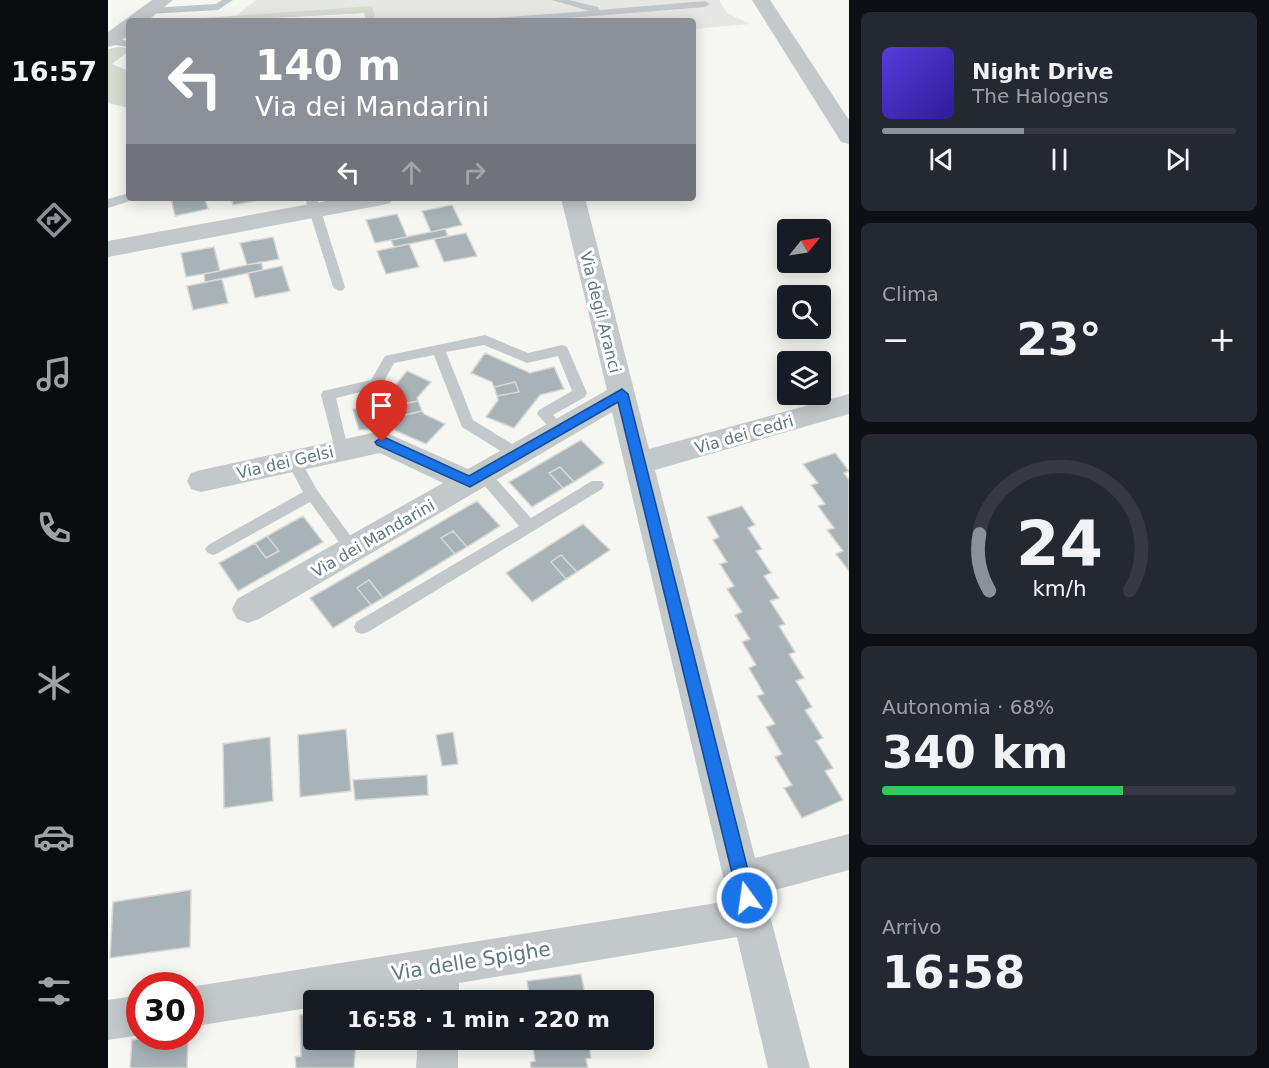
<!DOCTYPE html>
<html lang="it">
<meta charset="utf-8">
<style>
:root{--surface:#171b24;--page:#242831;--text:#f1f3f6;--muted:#9ea1a6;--line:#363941;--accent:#8c9099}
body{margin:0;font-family:"DejaVu Sans",sans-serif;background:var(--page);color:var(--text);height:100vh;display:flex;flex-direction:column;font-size:22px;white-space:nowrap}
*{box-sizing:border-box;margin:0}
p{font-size:20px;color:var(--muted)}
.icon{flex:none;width:33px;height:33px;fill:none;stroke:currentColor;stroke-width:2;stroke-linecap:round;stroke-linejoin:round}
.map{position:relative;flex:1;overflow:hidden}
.sheet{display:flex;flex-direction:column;gap:12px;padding:12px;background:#0d0f14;width:420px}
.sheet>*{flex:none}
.top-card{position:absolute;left:18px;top:18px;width:570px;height:183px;border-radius:6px;box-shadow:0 3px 15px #0003;background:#8c9099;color:#fff;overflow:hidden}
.needle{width:39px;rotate:60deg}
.controls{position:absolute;left:669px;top:219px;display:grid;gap:12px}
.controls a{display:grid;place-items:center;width:54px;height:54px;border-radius:6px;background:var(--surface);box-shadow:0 3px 15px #0003;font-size:30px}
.speed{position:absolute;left:18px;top:972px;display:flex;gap:12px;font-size:30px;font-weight:700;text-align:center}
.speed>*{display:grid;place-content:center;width:78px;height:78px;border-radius:50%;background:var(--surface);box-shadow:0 3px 15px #0003;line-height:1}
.speed .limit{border:9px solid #d22;background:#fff;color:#111}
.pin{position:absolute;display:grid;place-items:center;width:51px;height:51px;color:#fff;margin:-62px -26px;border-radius:50% 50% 50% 0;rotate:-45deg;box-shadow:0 0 6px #0007}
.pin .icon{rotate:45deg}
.me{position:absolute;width:66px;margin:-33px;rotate:346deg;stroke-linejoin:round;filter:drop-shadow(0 0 4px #0008)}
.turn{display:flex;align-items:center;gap:21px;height:126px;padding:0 30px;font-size:27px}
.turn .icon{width:78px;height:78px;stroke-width:2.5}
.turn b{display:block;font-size:42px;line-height:51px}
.lanes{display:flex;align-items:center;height:57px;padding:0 30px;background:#0003;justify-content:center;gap:30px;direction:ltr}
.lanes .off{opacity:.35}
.big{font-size:45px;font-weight:700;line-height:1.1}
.sheet .widget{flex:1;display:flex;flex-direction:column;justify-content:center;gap:9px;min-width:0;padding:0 21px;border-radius:9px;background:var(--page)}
.sheet .dial{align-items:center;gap:0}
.dial svg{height:156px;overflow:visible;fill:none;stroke:var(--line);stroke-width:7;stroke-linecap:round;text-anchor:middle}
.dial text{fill:var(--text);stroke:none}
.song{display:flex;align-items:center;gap:18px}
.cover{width:72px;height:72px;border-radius:9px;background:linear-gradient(135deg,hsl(250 70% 55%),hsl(250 70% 35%))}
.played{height:6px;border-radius:3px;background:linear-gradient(90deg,var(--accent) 40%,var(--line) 40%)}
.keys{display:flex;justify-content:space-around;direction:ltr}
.heat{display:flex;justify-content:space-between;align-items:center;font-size:33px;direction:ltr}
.charge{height:9px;border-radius:4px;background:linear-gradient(90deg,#34c759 68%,var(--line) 0)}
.trip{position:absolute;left:195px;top:990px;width:351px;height:60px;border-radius:6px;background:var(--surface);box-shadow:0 3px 15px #0003;font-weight:700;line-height:60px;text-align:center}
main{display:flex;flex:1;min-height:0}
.tab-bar{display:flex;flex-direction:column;width:108px;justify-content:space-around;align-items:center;background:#090b0e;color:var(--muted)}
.tab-bar .icon{width:42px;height:42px}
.tab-bar .current{color:var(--accent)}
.tab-bar b{font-size:27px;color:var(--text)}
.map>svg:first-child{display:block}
.built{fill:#e7e7e6}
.green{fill:#d7dcd1}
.building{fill:#a7b3b7;stroke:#d8d7d5;stroke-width:1.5}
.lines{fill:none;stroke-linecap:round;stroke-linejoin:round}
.service{fill:#c3c8cb;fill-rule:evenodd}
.minor{fill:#c3c8cb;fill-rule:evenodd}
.route{fill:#1a73e8;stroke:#114b97;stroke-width:1.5}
.labels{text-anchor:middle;stroke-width:6;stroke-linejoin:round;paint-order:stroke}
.street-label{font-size:16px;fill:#5f7780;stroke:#fff}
.near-street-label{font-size:20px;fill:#5f7780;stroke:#fff}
</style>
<main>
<nav class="tab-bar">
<b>16:57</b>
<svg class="icon current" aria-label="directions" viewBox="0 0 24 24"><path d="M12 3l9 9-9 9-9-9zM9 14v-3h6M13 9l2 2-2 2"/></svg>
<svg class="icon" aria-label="music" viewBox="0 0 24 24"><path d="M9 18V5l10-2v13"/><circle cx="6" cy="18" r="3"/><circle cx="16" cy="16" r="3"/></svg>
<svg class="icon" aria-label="phone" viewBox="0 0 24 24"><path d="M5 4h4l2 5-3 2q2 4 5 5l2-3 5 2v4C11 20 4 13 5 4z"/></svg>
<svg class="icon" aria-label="climate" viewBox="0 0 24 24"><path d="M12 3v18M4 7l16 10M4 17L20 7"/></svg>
<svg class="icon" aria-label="car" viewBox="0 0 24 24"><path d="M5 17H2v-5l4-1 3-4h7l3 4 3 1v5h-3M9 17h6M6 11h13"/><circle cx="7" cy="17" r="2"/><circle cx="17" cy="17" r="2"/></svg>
<svg class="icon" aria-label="filters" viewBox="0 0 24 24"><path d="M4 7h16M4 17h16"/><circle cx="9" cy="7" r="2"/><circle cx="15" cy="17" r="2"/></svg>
</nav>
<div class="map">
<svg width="741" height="1068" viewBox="0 0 741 1068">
<rect width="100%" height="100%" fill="#f6f6f2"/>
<path class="built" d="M148,0H611L619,13L642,24L585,29V21H258L256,13L123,20Z"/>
<path class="green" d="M264,6L268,21H258L256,13L108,21H54Z
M11,47L21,48V51L4,64L21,71V108L0,103V49Z"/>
<path class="building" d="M63,198H97L100,209L67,216Z
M123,198H157V199L125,205Z
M344,205L354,225L323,232L314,211Z
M289,214L299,237L267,243L258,220Z
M337,229L340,236L286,247L283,240Z
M358,233L369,256L336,262L326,239Z
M165,237L171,259L139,265L132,243Z
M301,244L311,267L278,274L269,251Z
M106,247L112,271L78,277L73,253Z
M153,262L155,270L97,282L96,274Z
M174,266L182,291L147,298L140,273Z
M114,279L120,303L85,310L79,286Z
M377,353L422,373L446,367L456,389L432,395L406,428L378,417L390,400L389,396L411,392L407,382L386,387L384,382L363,373Z
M299,371L323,382L309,398L310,401L290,405L293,416L314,411L316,414L337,424L318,444L282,428L251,430L245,409L272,404Z
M407,382L411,392L389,396L386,387Z
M310,401L314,411L293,416L290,405Z
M473,440L496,463L466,482L452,467L441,473L455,488L424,507L401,482Z
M727,453L741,471L736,473L741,480V571L728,554L735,551L719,530L726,528L710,506L717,504L703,485L710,483L695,464Z
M452,467L466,482L455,488L441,473Z
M369,501L392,526L359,547L345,531L333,538L347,554L275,598L261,580L249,588L263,605L225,628L202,598Z
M634,506L647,525L640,528L654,549L648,551L663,573L656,576L671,598L662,601L677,624L671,626L687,652L681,654L696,678L688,681L704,707L697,710L715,738L708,741L725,768L717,771L735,800L694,818L676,788L684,785L667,757L674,754L658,727L667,724L649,696L656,694L641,668L648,665L634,642L642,639L627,615L634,612L619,589L626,586L612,564L619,562L605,540L611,537L599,517Z
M195,516L215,542L130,591L111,563L147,543L158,558L171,551L159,536Z
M475,524L502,550L469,572L453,555L443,562L458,579L424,602L398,573Z
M345,531L359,547L347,554L333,538Z
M159,536L171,551L158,558L147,543Z
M453,555L469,572L458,579L443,562Z
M261,580L275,598L263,605L249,588Z
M238,729L243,791L192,797L190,735Z
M345,732L350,764L334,766L328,735Z
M162,737L165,801L116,808L115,744Z
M319,775L320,795L247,800L245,780Z
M83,890L82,947L2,958L5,902Z
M473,974L478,1000H422L419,981Z
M206,1013V1040H248L246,1068H188L187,1057L193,1056L192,1015Z
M48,1036H80L79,1068H22L24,1040Z
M424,1040H480L483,1058L478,1059L480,1068H423L422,1062L427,1061Z"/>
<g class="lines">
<path class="service" d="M114,0H125L110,10L41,14L36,11L41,8L108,4Z
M444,0H461L490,7L491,10L597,1L602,4L597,7L424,21H383L388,18L481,11Z
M0,38L21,41V47L0,44Z
M21,193V198H26L25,200L0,208V199Z
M197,198H209L237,287L235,290L231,291L225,287Z
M377,335L420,353L454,345L459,347L479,393L477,397L445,415L459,430L457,434H447L429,414L431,410L464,391L450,356L419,363L376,345L338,352L365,420L414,450L416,454L414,458H404L354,427L326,355L286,363L273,387L228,398L240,449L238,453H228L213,395L215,391L263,380L277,356Z
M185,454L190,456L209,490L249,545L252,549L249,553L244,555L239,553L202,502L110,553L105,555L100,553L97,549L100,545L195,492L178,460L180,456Z
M375,468L380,470L423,518L484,481H494L496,485L494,489L260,632L254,634L248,632L246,627L248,622L411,526L370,478L368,474L370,470Z"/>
<path class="minor" d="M44,0H65L39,21H21V35L7,45L0,47V32Z
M644,0H662L741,120V144L733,142L730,137Z
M235,198H286L282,203L274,205L0,257V241Z
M453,198H477L541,449L741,394V414L547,470L647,858L741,834V870L656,893L702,1068H660L629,937L351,983V1000H311L312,989L243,1000H206V1007L82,1027V987L621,901L504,412L151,619L140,623L129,619L124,609L129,599L335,483L272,453L93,492L83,489L79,481L83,473L93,470L274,431L360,469L499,390Z
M32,995V1035L0,1040V1000Z
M310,1040H350V1068H308Z"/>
</g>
<path class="route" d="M514,389L520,394L647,898L645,904L639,907L633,904L630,898L510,402L362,487L269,445L267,442L274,437L278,438L361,476Z"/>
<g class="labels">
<g class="street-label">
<text transform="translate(493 312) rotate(76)" y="6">Via degli Aranci</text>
<text transform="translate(636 434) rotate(-16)" y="6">Via dei Cedri</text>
<text transform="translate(177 462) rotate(-13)" y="6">Via dei Gelsi</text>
<text transform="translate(265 538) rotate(-30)" y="6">Via dei Mandarini</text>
</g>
<g class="near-street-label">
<text transform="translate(363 961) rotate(-9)" y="7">Via delle Spighe</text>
</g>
</g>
</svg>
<div class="controls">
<a><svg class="needle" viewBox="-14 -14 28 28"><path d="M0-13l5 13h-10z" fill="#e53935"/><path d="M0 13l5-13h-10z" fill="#9ea1a6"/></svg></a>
<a><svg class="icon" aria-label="search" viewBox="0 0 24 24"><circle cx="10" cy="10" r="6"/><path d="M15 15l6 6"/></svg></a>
<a><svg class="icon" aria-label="layers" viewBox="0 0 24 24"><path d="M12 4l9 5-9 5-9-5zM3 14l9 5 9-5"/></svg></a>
</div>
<div class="speed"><div class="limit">30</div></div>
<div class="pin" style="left:274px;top:442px;background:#d93025"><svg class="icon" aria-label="arrive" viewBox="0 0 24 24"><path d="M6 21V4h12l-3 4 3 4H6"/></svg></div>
<svg class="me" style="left:639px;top:898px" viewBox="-20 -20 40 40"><circle r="17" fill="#1a73e8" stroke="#fff" stroke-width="3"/><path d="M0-11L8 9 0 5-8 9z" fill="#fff"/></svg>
<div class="trip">16:58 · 1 min · 220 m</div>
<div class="top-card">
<div class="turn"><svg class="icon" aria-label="left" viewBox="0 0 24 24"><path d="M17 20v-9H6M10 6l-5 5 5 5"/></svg><div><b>140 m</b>Via dei Mandarini</div></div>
<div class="lanes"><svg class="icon" aria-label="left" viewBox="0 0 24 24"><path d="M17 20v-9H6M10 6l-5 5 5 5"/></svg><svg class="icon off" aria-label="ahead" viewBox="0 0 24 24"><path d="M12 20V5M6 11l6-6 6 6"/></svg><svg class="icon off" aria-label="right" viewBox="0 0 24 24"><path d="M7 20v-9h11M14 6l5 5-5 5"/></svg></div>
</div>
</div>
<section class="sheet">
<div class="widget">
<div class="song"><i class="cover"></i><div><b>Night Drive</b><p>The Halogens</p></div></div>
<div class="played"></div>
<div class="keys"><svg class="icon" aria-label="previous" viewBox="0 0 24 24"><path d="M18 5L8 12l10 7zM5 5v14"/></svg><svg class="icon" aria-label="pause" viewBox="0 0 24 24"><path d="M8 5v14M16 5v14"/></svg><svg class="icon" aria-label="next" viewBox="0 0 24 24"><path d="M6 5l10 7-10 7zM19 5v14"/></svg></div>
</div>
<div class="widget"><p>Clima</p>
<div class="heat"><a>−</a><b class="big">23°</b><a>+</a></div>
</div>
<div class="widget dial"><svg viewBox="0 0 100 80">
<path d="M14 69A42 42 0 1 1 86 69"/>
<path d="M14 69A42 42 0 0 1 9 40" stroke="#8c9099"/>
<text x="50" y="56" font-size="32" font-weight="700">24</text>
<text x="50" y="72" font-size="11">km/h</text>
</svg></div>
<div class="widget"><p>Autonomia · 68%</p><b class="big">340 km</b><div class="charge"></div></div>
<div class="widget"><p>Arrivo</p><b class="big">16:58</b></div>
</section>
</main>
